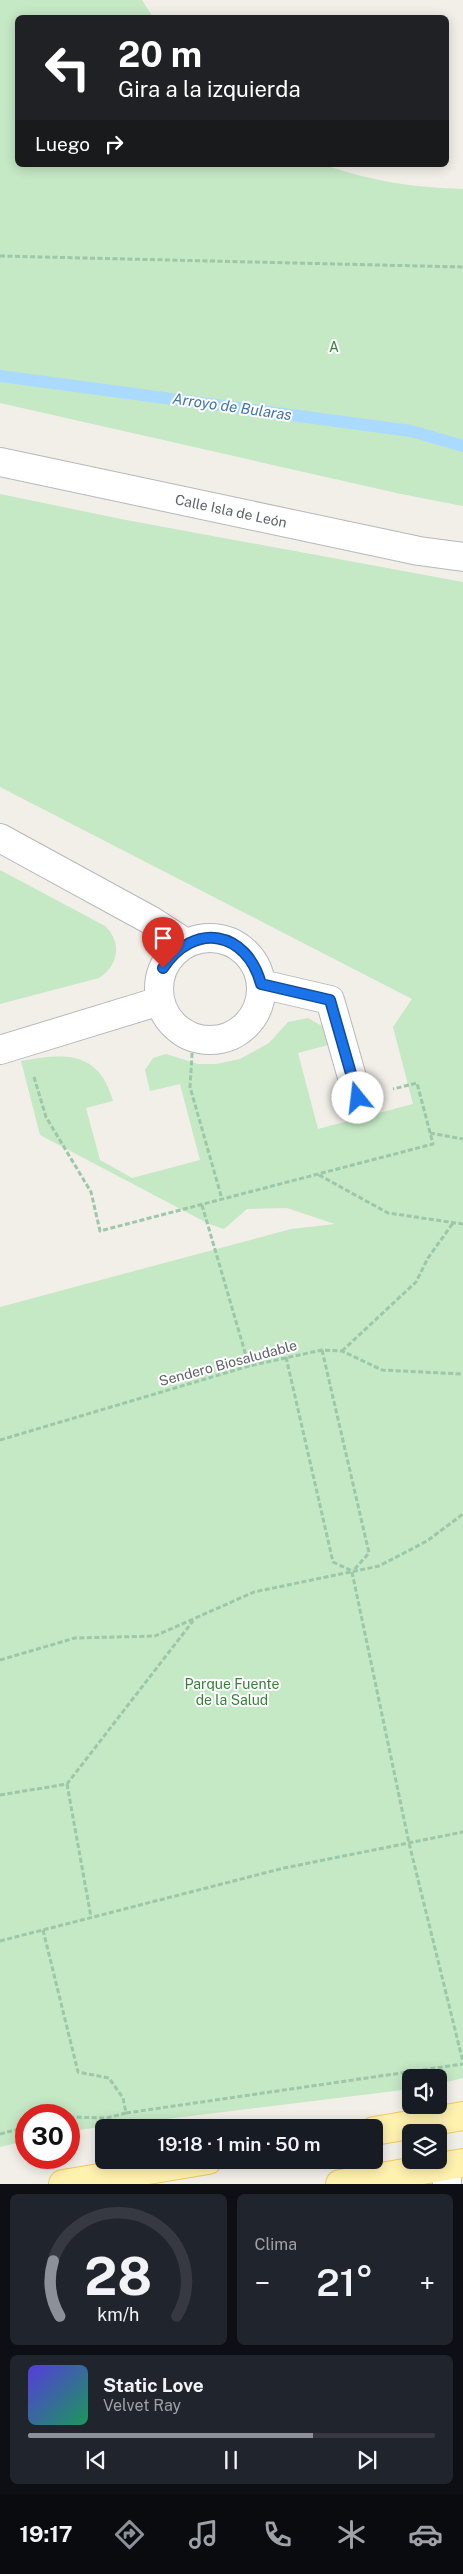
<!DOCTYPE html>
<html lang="es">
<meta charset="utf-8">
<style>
:root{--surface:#171b24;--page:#20242c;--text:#f1f3f6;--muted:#9ea1a6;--line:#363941;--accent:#8c9099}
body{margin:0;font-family:"Public Sans",sans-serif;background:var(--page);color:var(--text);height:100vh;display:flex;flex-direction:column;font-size:19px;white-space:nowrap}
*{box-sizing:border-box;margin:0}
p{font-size:16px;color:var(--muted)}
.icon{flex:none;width:28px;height:28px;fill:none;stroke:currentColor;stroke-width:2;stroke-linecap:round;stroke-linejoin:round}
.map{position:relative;height:2184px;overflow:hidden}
.sheet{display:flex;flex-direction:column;gap:10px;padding:10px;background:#0d0f14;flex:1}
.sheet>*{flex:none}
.top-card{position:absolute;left:15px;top:15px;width:434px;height:152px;border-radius:8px;box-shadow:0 2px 12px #0003;background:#202124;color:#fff;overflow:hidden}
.fabs{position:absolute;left:402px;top:2069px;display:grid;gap:10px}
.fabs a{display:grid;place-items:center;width:45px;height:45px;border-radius:8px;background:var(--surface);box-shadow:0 2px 12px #0003;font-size:25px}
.speed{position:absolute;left:15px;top:2104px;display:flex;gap:10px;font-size:25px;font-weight:700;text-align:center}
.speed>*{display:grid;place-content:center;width:65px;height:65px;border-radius:50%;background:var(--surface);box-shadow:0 2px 12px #0003;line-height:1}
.speed .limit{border:8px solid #d22;background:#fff;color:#111}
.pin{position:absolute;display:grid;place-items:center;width:42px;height:42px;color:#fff;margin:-51px -21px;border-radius:50% 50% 50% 0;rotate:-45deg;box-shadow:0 0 5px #0007}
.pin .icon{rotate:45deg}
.me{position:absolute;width:55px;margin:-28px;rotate:344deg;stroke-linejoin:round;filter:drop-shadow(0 0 4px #0008)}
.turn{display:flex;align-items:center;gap:18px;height:105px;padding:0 20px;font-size:22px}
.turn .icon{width:65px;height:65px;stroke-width:2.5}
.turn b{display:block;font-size:35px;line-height:42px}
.then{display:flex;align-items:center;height:48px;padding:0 20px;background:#0003;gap:10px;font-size:19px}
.big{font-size:38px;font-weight:600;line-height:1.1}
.sheet .card{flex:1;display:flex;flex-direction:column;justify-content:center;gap:8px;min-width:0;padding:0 18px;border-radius:8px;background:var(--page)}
.sheet .dial{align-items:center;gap:0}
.dial svg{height:130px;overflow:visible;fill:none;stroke:var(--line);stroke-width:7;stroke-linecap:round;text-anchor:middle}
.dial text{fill:var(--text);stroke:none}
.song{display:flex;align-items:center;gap:15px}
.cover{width:60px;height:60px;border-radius:8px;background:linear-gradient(135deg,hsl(250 70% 55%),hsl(150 70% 35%))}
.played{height:5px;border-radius:2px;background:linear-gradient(90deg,var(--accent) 70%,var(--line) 70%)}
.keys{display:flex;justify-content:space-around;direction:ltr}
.heat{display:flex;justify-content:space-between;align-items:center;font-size:28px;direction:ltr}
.sheet .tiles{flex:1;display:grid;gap:10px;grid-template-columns:1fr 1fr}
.card:last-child{grid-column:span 2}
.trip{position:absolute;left:95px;top:2119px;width:288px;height:50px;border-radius:8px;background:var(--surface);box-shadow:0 2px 12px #0003;font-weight:600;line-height:50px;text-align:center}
.tabs{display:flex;height:80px;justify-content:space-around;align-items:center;background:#090b0e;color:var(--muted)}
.tabs .icon{width:35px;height:35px}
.tabs .current{color:var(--accent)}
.tabs b{font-size:22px;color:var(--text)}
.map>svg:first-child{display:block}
.green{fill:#c5e8c5}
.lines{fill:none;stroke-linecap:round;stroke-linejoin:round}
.stream{stroke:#aadaff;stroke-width:12}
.minor-casing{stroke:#b5b8bc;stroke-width:30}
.major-casing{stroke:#f2c960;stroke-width:30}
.path{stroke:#9cc7a9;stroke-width:3;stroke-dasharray:5 2.5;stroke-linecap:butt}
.minor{stroke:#fff;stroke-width:28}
.major{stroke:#fff2af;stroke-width:28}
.route-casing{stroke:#114b97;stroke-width:12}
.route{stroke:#1a73e8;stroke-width:9}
.labels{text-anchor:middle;stroke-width:4;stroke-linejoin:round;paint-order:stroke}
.park-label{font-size:14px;fill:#348238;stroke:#fff}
.street-label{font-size:14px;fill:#5f6368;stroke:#fff}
.water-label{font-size:15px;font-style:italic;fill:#4174aa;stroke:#fff}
</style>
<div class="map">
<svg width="463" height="2184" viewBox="0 0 463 2184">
<rect width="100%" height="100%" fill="#f1efe8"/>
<path class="green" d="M0,0H142L153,17L18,18V165H325C369,181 417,188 463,189V506L401,494L0,403Z
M0,494L126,520L463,582V2078L439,2084V2078H411V2089L69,2131V2115H26V2141L0,2147V1307L291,1229L335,1224L287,1208L247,1209L224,1229L209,1224L40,1135L21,1061C64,1053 99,1050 113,1101L86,1108L100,1160L132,1178L200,1160L180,1084L150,1091L145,1070L153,1058L166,1054L198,1064H216L240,1059L269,1043L288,1022L308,1018L322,1026L328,1045L298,1053L318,1129L413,1104L393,1027L412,999L0,787Z
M0,870L105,926C122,942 119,965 99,978L0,1004Z"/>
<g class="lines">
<path class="stream" d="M0,376L411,431L463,446"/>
<g class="minor-casing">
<path id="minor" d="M0,462L419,551L463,557
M0,838L152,921L186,943
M159 989a51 51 0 1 1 102 0a51 51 0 1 1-102 0Z
M261,984L330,1000L358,1098
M0,1050L160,1001
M447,2184V2166"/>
</g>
<g class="major-casing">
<path id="major" d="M374,2131L463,2116
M63,2184L208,2160
M340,2184L463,2163"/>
</g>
<path class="path" d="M0,256L463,267
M193,1038L190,1087L222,1199
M34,1077L46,1117L91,1192L100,1231L433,1144L417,1083L393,1089
M430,1133L463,1139
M319,1175L388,1213L463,1224
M202,1205L249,1366
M322,1350L369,1553L353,1571
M342,1351L416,1282L428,1258L453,1223
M286,1357L333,1562L352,1571
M0,1440L249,1366L322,1350L342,1351L382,1370L463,1374
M352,1572L409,1843L463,2062
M0,1660L75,1638L155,1636L254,1592L379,1566L427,1541L463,1514
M67,1784L91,1917
M0,1795L67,1784L193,1621
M43,1930L78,2072L109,2078L123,2098L126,2113L107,2118L69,2117
M0,1941L284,1868L463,1832
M126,2113L463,2064
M0,2134L26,2127"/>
<use href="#minor" class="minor"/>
<use href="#major" class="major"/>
</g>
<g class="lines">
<g class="route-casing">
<path id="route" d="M163,968C194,921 247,931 261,984L330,1000L358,1098"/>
</g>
<use href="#route" class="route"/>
</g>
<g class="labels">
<g class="park-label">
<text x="334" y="352">A</text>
<text x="232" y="1689">Parque Fuente<tspan x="232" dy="16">de la Salud</tspan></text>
</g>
<g class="street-label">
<text transform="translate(231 511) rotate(12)" y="5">Calle Isla de León</text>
<text transform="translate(228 1363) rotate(-15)" y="5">Sendero Biosaludable</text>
</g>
<g class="water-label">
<text transform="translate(232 407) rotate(8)" y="5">Arroyo de Bularas</text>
</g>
</g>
</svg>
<div class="fabs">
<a><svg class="icon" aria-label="sound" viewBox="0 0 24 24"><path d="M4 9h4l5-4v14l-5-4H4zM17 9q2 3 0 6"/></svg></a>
<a><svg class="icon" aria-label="layers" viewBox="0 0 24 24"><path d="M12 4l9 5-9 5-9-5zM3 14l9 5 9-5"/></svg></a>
</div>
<div class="speed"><div class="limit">30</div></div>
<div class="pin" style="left:163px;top:968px;background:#d93025"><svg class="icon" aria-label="arrive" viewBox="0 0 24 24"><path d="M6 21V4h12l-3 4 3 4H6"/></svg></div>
<svg class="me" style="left:358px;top:1098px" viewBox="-20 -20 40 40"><circle r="19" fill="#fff"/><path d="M0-13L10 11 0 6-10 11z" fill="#1a73e8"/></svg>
<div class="trip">19:18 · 1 min · 50 m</div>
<div class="top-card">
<div class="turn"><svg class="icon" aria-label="left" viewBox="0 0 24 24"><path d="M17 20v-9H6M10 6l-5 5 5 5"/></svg><div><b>20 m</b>Gira a la izquierda</div></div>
<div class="then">Luego<svg class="icon" aria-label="right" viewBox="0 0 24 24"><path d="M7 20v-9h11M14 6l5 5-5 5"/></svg></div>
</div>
</div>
<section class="sheet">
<div class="tiles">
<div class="card dial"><svg viewBox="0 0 100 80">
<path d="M14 69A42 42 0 1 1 86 69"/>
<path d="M14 69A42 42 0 0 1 10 35" stroke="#8c9099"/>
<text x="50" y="56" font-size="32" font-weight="700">28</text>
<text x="50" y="72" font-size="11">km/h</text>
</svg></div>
<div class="card"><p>Clima</p>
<div class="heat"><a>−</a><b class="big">21°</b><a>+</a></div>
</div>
<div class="card">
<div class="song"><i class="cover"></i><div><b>Static Love</b><p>Velvet Ray</p></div></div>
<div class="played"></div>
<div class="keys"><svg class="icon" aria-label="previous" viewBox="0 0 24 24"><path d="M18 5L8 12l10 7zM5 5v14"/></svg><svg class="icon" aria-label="pause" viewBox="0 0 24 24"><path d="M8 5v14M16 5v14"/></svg><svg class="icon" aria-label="next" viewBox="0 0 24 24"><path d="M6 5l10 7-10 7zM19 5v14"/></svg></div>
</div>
</div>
</section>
<nav class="tabs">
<b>19:17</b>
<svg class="icon current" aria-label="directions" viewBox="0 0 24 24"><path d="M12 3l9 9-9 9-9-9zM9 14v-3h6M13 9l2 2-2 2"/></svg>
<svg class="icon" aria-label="music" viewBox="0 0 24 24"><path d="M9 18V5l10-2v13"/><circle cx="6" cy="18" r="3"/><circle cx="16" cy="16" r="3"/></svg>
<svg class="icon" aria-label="phone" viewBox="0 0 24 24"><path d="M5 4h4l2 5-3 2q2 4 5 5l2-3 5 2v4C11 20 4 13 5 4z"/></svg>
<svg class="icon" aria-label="climate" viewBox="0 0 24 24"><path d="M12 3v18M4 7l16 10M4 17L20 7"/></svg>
<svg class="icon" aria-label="car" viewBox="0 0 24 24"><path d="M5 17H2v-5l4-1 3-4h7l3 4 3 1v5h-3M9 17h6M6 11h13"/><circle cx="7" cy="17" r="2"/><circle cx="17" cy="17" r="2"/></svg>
</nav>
